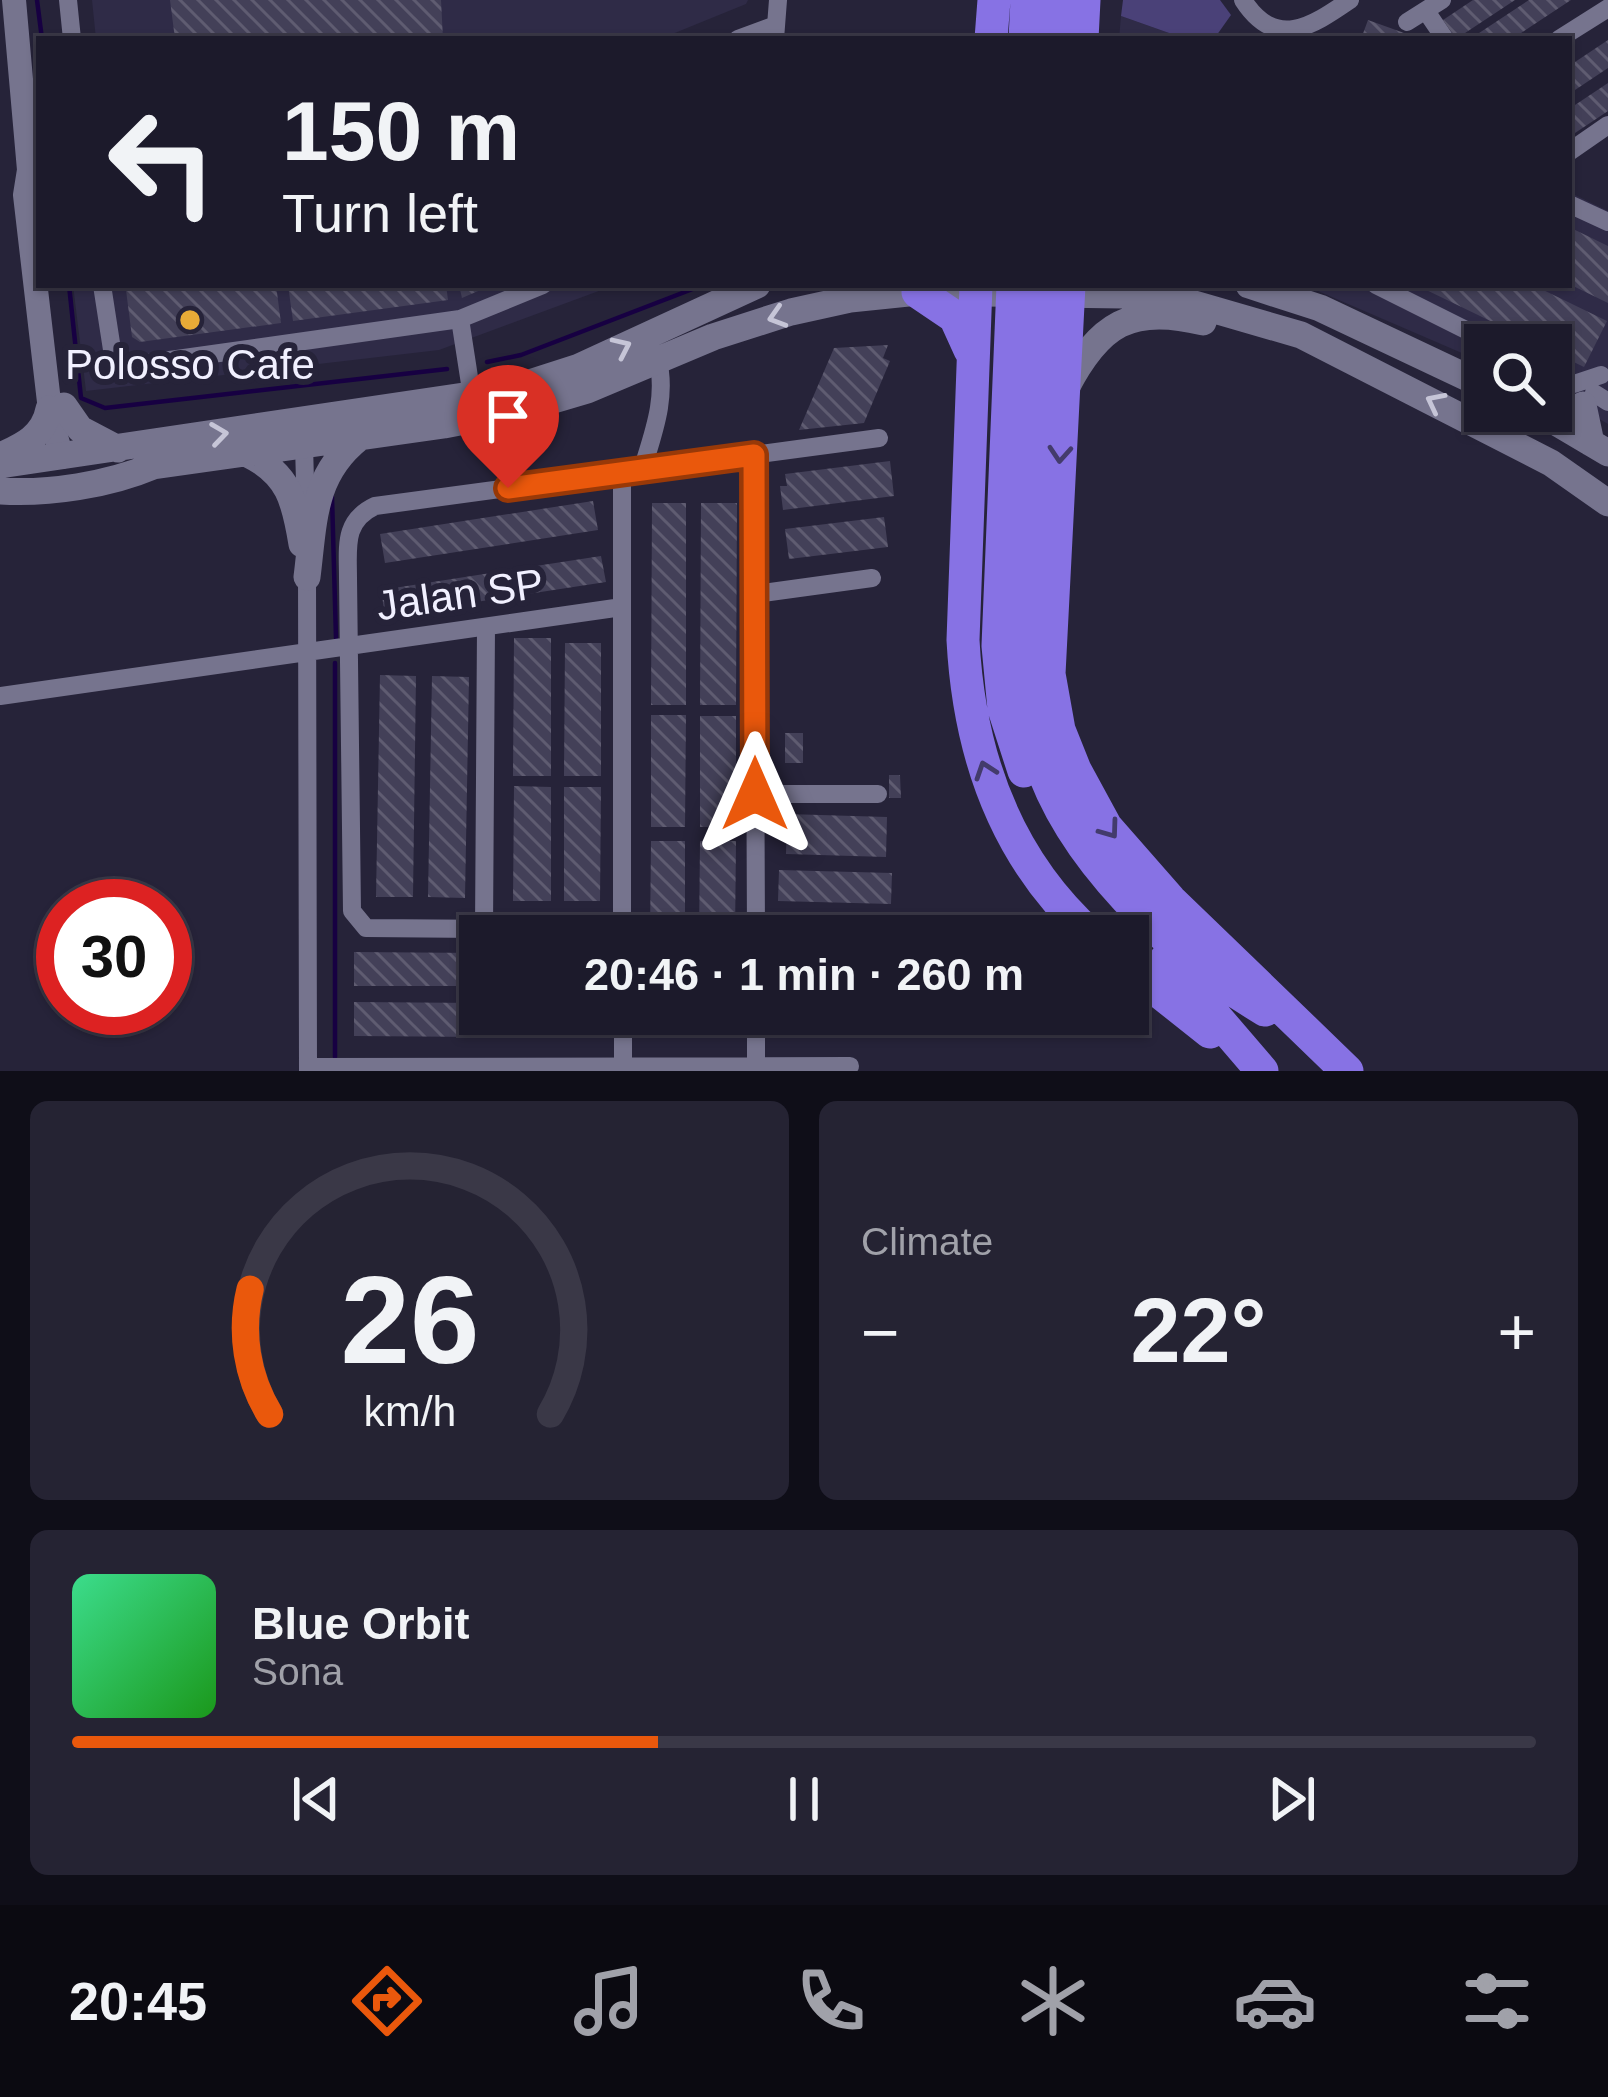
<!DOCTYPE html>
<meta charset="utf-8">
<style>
:root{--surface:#1c1a2b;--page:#252333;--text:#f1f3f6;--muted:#a0a1a9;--line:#3a3847;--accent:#ea580c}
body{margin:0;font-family:Helvetica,sans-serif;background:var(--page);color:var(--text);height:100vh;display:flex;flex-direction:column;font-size:45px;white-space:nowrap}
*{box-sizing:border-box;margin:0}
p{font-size:39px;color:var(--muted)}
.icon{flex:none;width:66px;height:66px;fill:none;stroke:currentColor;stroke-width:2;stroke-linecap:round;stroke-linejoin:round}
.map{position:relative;height:1071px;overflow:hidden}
.details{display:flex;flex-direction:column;gap:30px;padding:30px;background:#0f0e18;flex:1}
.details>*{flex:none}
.guide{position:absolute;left:36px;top:36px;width:1536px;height:252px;border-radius:0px;box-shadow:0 3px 9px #0004,0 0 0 3px var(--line);background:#1c1a2b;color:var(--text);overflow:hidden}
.buttons{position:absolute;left:1464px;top:324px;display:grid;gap:24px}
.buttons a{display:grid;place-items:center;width:108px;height:108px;border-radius:0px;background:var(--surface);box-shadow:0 3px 9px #0004,0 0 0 3px var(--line);font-size:60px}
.speed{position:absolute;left:36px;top:879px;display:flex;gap:24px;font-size:60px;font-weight:700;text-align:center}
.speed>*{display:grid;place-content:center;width:156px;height:156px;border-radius:50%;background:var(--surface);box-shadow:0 3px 9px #0004,0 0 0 3px var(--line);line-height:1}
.speed .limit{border:18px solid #d22;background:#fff;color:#111}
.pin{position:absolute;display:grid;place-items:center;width:102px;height:102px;color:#fff;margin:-123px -51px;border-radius:50% 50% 50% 0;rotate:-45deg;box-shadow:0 0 12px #0007}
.pin .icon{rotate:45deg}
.me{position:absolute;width:132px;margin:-66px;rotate:0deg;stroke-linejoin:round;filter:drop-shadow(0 0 9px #0008)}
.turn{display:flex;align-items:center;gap:42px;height:252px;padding:0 48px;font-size:54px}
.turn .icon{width:156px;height:156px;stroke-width:2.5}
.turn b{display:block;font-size:84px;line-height:102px}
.big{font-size:90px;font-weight:600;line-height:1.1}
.details .widget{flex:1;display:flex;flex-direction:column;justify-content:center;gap:18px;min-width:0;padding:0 42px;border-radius:18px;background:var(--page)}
.details .dial{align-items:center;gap:0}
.dial svg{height:312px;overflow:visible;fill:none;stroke:var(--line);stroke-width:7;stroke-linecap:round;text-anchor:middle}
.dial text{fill:var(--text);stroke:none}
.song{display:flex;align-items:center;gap:36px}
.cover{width:144px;height:144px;border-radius:18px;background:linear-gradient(135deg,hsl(150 70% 55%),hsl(120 70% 35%))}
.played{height:12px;border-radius:6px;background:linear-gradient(90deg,var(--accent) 40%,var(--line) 40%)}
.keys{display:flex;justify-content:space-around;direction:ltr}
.heat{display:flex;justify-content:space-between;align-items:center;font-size:66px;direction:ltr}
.details .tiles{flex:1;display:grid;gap:30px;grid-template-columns:1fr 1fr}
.widget:last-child{grid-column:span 2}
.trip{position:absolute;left:459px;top:915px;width:690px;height:120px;border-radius:0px;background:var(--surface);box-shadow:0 3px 9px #0004,0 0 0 3px var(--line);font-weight:600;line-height:120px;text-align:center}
.menu{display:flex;height:192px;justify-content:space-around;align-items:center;background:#0b0a11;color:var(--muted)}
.menu .icon{width:84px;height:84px}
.menu .on{color:var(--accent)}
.menu b{font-size:54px;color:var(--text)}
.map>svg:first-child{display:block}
.built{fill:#2f2b47}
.garden{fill:#4a4178}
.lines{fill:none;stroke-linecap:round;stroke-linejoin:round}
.stream{stroke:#170042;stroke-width:4.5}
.building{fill:url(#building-back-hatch)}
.minor{stroke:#76748e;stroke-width:18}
.tertiary{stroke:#76748e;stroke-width:24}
.secondary{stroke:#76748e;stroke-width:27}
.motorway{stroke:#8772e4;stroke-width:33}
.oneway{stroke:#c6c5d7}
.oneway2{stroke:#433b6c}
.route-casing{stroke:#983908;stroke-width:30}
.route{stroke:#ea580c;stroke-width:21}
.poi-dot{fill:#e8ab37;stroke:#262339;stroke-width:4.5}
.labels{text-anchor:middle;stroke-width:12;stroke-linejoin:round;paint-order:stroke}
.poi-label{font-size:42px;fill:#f1f0ff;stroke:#262339}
.street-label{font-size:42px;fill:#f1f0ff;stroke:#262339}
</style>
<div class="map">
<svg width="1608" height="1071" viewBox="0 0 1608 1071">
<defs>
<pattern id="building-back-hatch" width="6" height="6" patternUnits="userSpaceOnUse" patternTransform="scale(3)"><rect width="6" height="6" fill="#434058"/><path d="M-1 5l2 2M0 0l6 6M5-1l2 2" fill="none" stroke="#5f5c71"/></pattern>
</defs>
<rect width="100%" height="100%" fill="#262339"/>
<path class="built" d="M92,0H748L746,4L660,39H96Z
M1121,16L1186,39H1119Z
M1569,192L1608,211V424L1551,391V345H1485V363L1304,285H1569Z
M73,285H615L439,350L86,391Z"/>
<path class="garden" d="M1123,0H1220L1231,15L1214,39H1186L1121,16Z"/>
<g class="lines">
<path class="stream" d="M37,0L42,39
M69,285L81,398L105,408L447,369
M487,362L521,355L703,285
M332,497L336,638
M335,1057V663"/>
</g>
<path class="building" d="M170,0H441L443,39H175Z
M1473,0H1515L1456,39L1443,20Z
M1529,0H1571L1512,39H1470Z
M1368,20L1418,38V39H1361Z
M1608,40V68L1569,94V66Z
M1608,83V111L1569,137V109Z
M1569,227L1608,246V303L1569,284Z
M163,285H276L281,323L140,342L132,337L126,290Z
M288,285H446L448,300L293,321Z
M459,285H492L462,298Z
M1416,285H1533L1607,321L1584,367L1551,351V345H1540Z
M888,345L883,358L890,361L864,423L799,430L834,348Z
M890,461L894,496L783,510L780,486H787L785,474Z
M593,501L598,530L385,563L380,534Z
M652,503H686V705H651Z
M701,503H737L736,705H700Z
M884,517L888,547L789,559L785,529Z
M601,556L606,582L385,616L381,590Z
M514,638H551V776H513Z
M565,643H601V776H564Z
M380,675L416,676L413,897H376Z
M432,676L469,677L465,898L428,897Z
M651,715H686L685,827H651Z
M700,716H736V827H700Z
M785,733H803V763H785Z
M889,775H900L901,798H889Z
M514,786L551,787V901H513Z
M564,787H601L600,901H564Z
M787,814L887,817L886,857L786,854Z
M651,841H685V936H650Z
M700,841H736L735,936H699Z
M779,870L892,873L891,904L778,901Z
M354,952L480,953V986H354Z
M354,1002L480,1003L483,1037L354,1036Z
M494,1014H594V1037H494Z
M650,1014H685V1038H650Z
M699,1014H735V1038H699Z
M786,1014H863V1038L785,1037Z"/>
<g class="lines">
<path class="minor" d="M68,0L72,39
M1243,0C1276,51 1312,26 1350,0
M1426,11L1445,39
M1407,22L1442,0
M738,39L776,25
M775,39L778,0
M1559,39L1608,8
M1569,152L1608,125
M1569,204L1608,222
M102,285L113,356L118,364L127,366L460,319L543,285
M1376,285L1496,345
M460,319L473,403
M1551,373L1574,384L1601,375
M1594,393L1608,402
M304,445L306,518
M754,455L756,936
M642,470C653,434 668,396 657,357
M622,473V936
M307,570L308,1071
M755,594L872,578
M0,696L622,607
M755,794H878
M484,929L486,627
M622,930L366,928L352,911L348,578C348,547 343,521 375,506L879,438
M756,930L885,932
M623,1014V1066
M756,1014V1066
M308,1067L850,1066"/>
<path class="tertiary" d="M14,0L29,170
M39,204L29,170L25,195L51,419L62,457"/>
<path class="secondary" d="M1249,285L1320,308L1485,386
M1066,388C1099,324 1131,304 1203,322
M64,406L80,429L118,449
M1537,411L1608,453
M1543,414L1574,410L1583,405L1591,443
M248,454C289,474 295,501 302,544
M0,456C23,446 44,436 49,409
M0,465L511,389L579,367L757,285
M0,491C49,494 108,485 153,466L444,425L516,411L587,390L713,337L791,312L850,299L918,292L1123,295L1170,297L1301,335L1551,463L1608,503
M307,577C314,522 312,475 359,438"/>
<path class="motorway" d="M991,39L994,0
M1025,39L1027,0
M1049,39L1051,0
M1082,39L1084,0
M976,285L963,640C969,754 1005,858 1092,936
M1013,285L998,646L1004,709L1024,771
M1037,285C1033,358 1029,431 1025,503C1021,585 1016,669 1036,748C1065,856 1173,955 1265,1010
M1069,285L1049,674L1059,730L1075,770L1106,827L1170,900L1347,1071
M918,292L955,317L970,350
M1166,959L1262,1071
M1128,967L1210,1032"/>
</g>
<defs><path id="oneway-chevron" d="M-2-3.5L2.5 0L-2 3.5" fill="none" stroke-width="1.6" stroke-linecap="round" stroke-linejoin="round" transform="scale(3)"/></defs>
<g class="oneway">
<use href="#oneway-chevron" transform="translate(777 317) rotate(163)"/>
<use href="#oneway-chevron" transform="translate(622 347) rotate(-25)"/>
<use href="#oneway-chevron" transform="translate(1435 402) rotate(-153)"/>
<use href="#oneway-chevron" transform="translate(219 434) rotate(-8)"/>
</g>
<g class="oneway2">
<use href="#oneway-chevron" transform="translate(1060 454) rotate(94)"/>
<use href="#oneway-chevron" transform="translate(985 770) rotate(-109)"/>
<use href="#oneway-chevron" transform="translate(1110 830) rotate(54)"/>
</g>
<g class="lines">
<g class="route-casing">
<path id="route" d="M508,488L754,455L755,794"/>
</g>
<use href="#route" class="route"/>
</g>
<circle class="poi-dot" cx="190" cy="320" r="12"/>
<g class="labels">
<g class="poi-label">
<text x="190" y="379">Polosso Cafe</text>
</g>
<g class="street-label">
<text transform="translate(460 594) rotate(-8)" y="15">Jalan SP</text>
</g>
</g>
</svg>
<div class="buttons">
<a><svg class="icon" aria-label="search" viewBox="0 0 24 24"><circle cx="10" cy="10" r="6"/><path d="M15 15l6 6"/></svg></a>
</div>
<div class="speed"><div class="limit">30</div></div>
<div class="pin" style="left:508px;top:488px;background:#d93025"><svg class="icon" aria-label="arrive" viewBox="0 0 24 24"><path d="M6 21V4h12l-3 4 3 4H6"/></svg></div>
<svg class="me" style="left:755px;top:794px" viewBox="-20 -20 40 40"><path d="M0-17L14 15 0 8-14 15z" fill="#ea580c" stroke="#fff" stroke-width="4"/></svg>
<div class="trip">20:46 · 1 min · 260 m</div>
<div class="guide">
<div class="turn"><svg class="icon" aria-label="left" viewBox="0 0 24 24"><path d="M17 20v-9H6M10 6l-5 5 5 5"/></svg><div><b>150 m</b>Turn left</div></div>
</div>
</div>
<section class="details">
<div class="tiles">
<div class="widget dial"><svg viewBox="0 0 100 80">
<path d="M14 69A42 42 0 1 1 86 69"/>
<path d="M14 69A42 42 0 0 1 9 37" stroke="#ea580c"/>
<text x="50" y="56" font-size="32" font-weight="700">26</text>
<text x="50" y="72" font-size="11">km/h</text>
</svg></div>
<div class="widget"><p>Climate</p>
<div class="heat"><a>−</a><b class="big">22°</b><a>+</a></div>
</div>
<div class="widget">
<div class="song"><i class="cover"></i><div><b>Blue Orbit</b><p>Sona</p></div></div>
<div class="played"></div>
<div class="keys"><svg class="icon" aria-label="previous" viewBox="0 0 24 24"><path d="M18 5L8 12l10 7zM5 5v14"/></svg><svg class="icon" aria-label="pause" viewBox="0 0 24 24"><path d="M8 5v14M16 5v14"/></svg><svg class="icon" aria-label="next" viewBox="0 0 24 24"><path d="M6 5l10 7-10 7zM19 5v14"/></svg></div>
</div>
</div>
</section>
<nav class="menu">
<b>20:45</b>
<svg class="icon on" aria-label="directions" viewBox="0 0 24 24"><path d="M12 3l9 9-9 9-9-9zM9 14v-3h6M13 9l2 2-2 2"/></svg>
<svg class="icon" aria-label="music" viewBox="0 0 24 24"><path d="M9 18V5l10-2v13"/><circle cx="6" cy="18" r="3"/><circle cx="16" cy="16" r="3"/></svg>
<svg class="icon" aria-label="phone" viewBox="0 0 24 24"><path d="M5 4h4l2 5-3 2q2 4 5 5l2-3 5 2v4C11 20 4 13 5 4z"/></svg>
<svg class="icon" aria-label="climate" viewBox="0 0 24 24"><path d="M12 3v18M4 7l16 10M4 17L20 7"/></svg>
<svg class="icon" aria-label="car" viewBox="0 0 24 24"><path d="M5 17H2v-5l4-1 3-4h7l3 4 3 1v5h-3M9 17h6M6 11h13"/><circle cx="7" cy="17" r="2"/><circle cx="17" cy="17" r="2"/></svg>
<svg class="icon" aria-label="filters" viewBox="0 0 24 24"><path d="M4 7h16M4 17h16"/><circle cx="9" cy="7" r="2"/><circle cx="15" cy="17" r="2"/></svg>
</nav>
